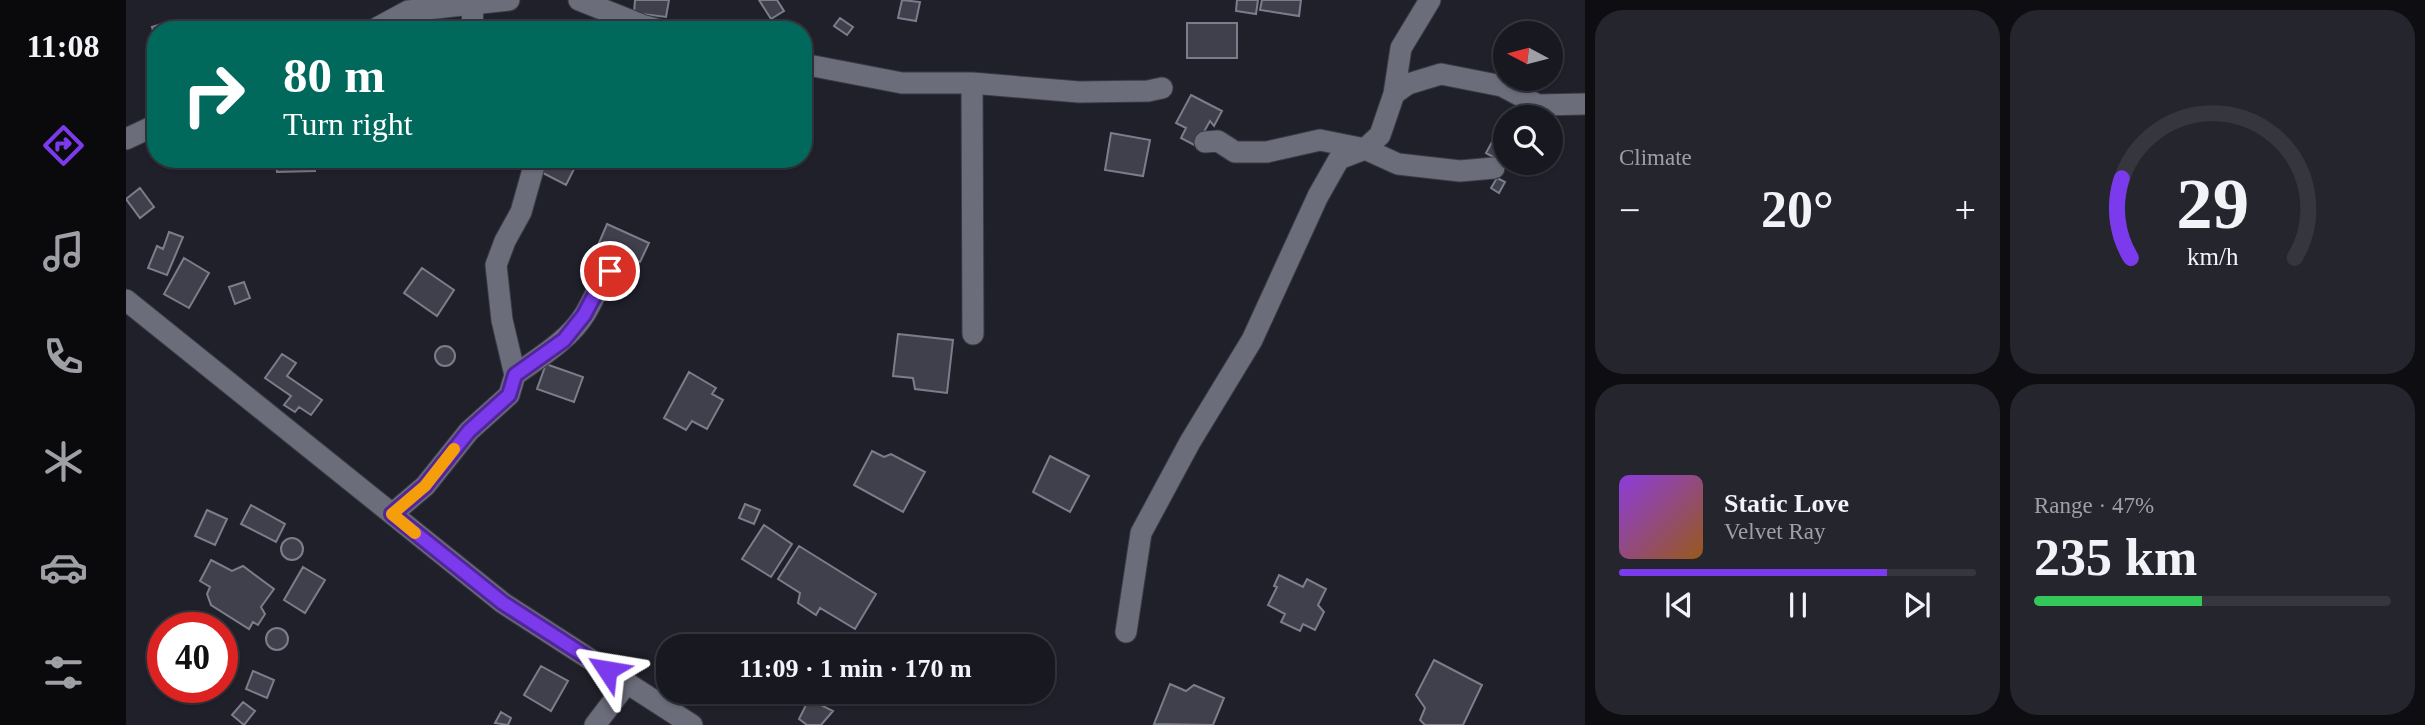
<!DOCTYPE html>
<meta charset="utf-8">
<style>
:root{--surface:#181820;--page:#25252d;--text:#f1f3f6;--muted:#9fa0a5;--line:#36373e;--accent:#7c3aed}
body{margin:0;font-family:Georgia,serif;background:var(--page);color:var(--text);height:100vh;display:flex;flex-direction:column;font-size:26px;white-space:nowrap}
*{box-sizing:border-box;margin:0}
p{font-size:23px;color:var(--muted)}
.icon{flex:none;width:38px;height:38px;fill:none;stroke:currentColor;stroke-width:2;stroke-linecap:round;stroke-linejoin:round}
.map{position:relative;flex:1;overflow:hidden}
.panel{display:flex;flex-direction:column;gap:10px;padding:10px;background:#0d0d12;width:840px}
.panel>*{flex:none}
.hud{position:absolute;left:21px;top:21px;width:665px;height:147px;border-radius:28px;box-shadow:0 2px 5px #0004,0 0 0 2px var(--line);background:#00695c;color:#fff;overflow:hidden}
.needle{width:46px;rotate:277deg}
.controls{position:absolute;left:1367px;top:21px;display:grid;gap:14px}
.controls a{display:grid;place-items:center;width:70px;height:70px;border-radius:50%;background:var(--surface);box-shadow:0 2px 5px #0004,0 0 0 2px var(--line);font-size:35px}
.speed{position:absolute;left:21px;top:612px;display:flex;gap:14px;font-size:35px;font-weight:700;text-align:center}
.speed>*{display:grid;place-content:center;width:91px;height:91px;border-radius:50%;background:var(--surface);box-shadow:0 2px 5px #0004,0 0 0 2px var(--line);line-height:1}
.speed .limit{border:10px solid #d22;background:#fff;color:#111}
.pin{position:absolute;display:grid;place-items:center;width:60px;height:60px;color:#fff;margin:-30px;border:4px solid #fff;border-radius:50%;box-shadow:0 2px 7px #0007}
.me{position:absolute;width:77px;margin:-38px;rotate:303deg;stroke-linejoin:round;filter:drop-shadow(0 0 5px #0008)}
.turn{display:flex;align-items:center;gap:24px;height:147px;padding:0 21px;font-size:32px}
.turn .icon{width:91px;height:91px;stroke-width:2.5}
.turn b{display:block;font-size:49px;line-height:60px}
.big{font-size:52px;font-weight:600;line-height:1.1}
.panel .widget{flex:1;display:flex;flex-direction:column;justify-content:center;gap:10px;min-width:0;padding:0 24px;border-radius:28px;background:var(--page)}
.panel .dial{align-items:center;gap:0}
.dial svg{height:182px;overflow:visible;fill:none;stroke:var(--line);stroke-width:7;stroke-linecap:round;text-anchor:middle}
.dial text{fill:var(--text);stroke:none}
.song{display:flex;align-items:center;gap:21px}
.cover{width:84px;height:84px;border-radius:10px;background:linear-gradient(135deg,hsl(270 70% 55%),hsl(30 70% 35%))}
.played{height:7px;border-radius:4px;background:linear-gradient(90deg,var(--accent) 75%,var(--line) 75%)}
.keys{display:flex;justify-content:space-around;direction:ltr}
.heat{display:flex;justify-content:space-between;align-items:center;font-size:38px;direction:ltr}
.charge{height:10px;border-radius:5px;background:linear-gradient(90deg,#34c759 47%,var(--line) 0)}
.panel .tiles{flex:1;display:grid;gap:10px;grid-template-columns:repeat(2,1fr)}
.trip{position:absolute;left:530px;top:634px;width:399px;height:70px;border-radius:28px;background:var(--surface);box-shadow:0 2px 5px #0004,0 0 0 2px var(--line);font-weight:600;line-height:70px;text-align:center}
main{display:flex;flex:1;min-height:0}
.tab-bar{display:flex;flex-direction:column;width:126px;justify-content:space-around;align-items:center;background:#0a0a0d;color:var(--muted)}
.tab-bar .icon{width:49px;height:49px}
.tab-bar .on{color:var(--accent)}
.tab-bar b{font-size:32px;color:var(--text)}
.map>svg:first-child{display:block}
.building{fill:#40404d;stroke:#7c7d8b;stroke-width:2}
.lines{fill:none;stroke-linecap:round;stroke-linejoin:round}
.minor-casing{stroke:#3b3b44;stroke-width:23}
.minor{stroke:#6c6d7b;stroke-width:21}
.route-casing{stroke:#51269a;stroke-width:18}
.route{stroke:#7c3aed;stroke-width:12}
.slow{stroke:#f59e0b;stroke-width:12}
</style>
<main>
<nav class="tab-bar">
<b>11:08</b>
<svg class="icon on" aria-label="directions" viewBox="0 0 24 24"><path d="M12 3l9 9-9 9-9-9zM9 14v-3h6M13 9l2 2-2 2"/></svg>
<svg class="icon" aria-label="music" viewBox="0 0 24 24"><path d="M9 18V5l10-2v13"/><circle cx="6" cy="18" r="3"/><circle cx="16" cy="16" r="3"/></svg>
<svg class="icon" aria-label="phone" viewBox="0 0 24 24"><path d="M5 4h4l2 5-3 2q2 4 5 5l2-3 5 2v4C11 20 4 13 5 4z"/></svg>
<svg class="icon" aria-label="climate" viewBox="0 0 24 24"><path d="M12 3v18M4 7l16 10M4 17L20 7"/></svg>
<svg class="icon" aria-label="car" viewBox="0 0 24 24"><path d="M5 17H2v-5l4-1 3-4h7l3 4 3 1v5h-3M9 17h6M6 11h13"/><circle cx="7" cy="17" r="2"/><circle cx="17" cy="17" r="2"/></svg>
<svg class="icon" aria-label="filters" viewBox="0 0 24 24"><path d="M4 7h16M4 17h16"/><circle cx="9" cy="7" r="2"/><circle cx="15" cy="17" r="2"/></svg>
</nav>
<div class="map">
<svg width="1459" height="725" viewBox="0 0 1459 725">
<rect width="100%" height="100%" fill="#20202b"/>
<path class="building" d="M509,0H543L540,17L508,13Z
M633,0H651L658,11L645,19Z
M776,0L794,2L790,21L772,18Z
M1111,0H1132L1130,14L1110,11Z
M1136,0H1175L1173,16L1134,10Z
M714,18L727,27L721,35L708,26Z
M42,22L44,30H30L29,37L26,27Z
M1061,23H1111V58H1061Z
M1065,95L1096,111L1088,126L1084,121L1070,146L1055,138L1060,128L1050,123Z
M1373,129L1379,133L1380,164L1360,153Z
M985,133L1024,140L1017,176L979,170Z
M150,159H188L189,171L151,172Z
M422,159H436L449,167L440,185L415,172Z
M1371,178L1379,182L1373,193L1365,188Z
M14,188L28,207L14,218L0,199Z
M481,224L523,243L514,262L488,251L482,264L467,257Z
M43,232L57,237L41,275L22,268L31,246L37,249Z
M58,258L83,273L63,308L38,294Z
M296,268L328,290L311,316L278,293Z
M118,282L124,298L109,304L103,287Z
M772,334L827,340L821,393L789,389L787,378L767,376Z
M309 356a10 10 0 1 1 20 0a10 10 0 1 1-20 0Z
M156,354L170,363L161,376L196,400L185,415L173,407L169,412L158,405L165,396L139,378Z
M420,364L457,377L448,402L411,389Z
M563,372L590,388L586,394L597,400L581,429L566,421L560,430L538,418Z
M746,451L758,457L765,454L799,472L777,512L728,485Z
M924,456L963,476L944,512L907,492Z
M619,504L634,510L628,524L613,518Z
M125,505L159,524L150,542L115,524Z
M81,510L101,519L89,545L69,536Z
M638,525L666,544L645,577L616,559Z
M155 549a11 11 0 1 1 22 0a11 11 0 1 1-22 0Z
M673,546L750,594L729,629L694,608L690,615L672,603L674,593L652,579Z
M85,560L106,571L117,566L148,589L135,607L139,614L132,625L127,622L123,629L85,605L81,594L84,587L74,581Z
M177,567L199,580L179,613L158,600Z
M1153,575L1177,587L1181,579L1200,589L1192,605L1198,612L1189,630L1177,624L1174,631L1155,622L1159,614L1142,605L1151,587L1148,586Z
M140 639a11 11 0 1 1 22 0a11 11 0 1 1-22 0Z
M708,636L732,645L731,646H704Z
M1308,660L1356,685L1337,725H1299L1294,720L1299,708L1290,695Z
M415,666L442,681L425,711L398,695Z
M127,671L148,680L141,698L120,689Z
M1044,684L1060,691L1068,685L1098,698L1087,725L1028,724Z
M683,699L707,711L695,725H681L673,719Z
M117,702L129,711L118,725L106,715Z
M375,712L385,718L382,725L369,723Z"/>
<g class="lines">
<g class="minor-casing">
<path id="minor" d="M453,0L516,25L534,30
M247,30L282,11L383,0
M346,30L347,3
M677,64L776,83H846L953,92L1022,91L1036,88
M846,83L847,334
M1268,94L1282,84L1315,74L1376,86L1412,105L1459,104
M0,139L30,125
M1079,142L1092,141L1109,152H1141L1194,140L1239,149L1272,164L1334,171L1368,168
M0,300L377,603L566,725
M389,375C414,357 443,340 459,314C468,299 473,284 484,271
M266,514L299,486L343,431L383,395L389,375L376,320L370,265L379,241L395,212L410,159
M1000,632L1015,533L1064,442L1126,340L1192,196L1213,159L1239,149L1254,135L1268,94L1275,48L1304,0
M469,725L501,683"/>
</g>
<use href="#minor" class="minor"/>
</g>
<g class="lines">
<g class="route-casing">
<path id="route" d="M481,670L377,603L266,514L299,486L343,431L383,395L389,375L438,340L458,315L477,279L484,271"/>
</g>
<use href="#route" class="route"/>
<path class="slow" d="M289,533L266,514L299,486L328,449"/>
</g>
</svg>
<div class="controls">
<a><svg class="needle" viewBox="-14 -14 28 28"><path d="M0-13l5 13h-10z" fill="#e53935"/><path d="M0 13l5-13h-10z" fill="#9fa0a5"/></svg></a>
<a><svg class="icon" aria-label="search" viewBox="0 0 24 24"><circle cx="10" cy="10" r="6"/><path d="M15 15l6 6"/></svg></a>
</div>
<div class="speed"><div class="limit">40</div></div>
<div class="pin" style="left:484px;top:271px;background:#d93025"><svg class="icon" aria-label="arrive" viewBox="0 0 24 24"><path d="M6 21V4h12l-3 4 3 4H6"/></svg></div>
<svg class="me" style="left:481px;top:670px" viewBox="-20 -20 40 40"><path d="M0-17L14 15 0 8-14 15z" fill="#7c3aed" stroke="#fff" stroke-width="4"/></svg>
<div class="trip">11:09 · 1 min · 170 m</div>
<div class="hud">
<div class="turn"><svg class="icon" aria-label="right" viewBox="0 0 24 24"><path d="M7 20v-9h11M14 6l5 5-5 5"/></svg><div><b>80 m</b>Turn right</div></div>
</div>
</div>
<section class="panel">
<div class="tiles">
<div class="widget"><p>Climate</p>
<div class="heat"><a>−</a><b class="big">20°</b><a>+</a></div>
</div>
<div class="widget dial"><svg viewBox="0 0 100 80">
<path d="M14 69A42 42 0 1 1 86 69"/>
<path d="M14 69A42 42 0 0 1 10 34" stroke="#7c3aed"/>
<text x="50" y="56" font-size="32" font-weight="700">29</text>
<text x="50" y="72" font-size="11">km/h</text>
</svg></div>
<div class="widget">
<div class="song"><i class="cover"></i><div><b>Static Love</b><p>Velvet Ray</p></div></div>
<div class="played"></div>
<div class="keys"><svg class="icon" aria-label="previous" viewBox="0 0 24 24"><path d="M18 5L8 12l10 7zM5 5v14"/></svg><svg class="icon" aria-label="pause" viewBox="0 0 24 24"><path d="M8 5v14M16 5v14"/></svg><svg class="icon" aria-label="next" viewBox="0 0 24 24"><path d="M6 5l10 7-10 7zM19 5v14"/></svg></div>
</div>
<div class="widget"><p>Range · 47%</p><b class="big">235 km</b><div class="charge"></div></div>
</div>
</section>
</main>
